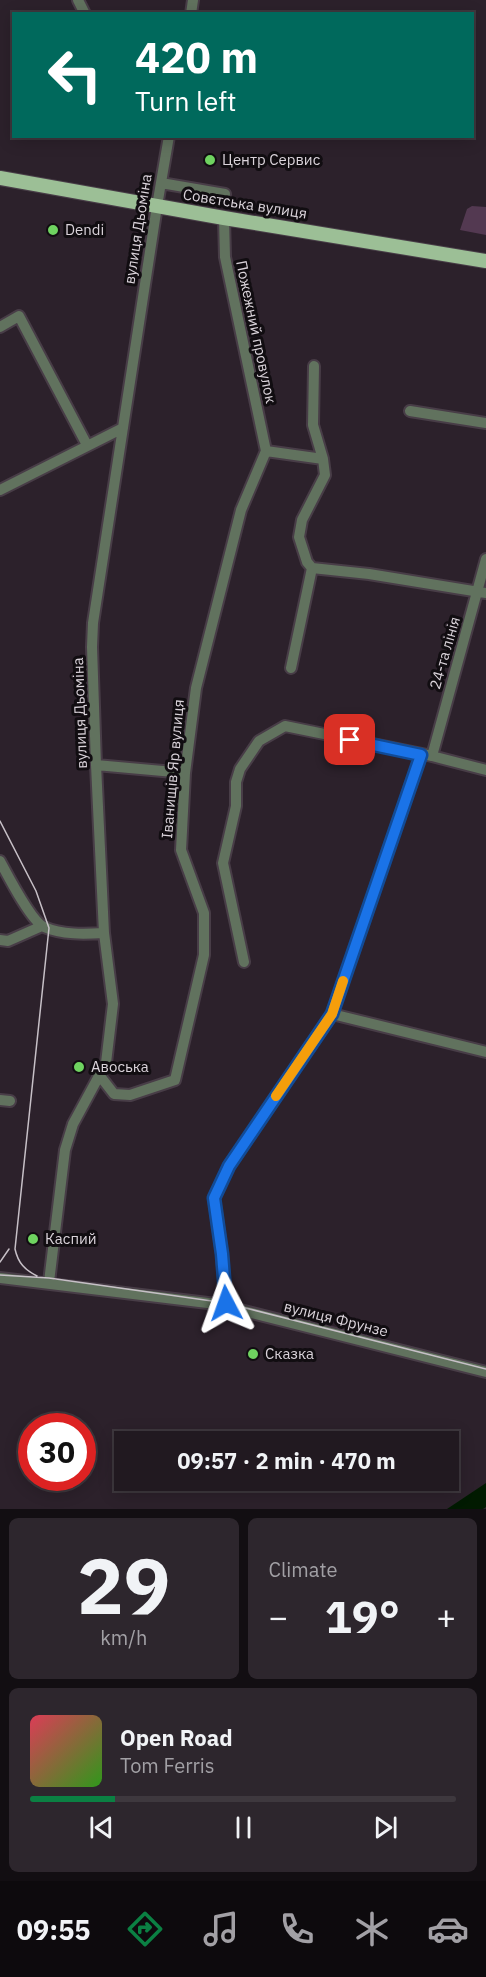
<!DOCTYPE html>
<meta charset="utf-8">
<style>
:root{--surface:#211920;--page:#2d262d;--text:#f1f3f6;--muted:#a2a0a5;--line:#3e383e;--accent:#0b8043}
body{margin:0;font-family:"IBM Plex Sans",sans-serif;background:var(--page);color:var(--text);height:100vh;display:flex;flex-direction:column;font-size:22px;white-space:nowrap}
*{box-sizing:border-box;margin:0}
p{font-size:20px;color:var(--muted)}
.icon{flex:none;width:33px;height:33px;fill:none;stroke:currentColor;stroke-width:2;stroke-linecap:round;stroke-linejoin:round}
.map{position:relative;height:1509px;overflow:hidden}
.details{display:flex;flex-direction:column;gap:9px;padding:9px;background:#120e12;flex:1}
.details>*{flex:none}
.guide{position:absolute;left:12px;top:12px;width:462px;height:126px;border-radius:0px;box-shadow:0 3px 15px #0003,0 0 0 2px var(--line);background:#00695c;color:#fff;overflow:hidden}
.speed{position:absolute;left:18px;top:1413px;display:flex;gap:12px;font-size:30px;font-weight:700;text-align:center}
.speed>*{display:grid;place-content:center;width:78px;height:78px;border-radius:50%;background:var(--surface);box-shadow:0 3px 15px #0003,0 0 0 2px var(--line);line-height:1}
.speed .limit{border:9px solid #d22;background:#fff;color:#111}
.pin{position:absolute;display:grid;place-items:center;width:51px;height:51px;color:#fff;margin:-26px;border-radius:12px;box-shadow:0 3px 9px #0006}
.me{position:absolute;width:66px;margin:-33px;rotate:356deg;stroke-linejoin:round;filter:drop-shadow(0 0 4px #0008)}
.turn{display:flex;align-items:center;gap:21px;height:126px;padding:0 24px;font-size:27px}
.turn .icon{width:78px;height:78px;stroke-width:2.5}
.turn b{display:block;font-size:42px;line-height:51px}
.big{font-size:45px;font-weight:700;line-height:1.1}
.details .tile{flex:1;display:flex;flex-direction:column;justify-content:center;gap:9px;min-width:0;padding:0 21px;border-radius:9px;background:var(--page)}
.details .dial{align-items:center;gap:0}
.dial b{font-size:78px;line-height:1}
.song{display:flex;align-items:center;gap:18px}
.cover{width:72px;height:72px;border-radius:9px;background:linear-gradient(135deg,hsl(350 70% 55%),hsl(110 70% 35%))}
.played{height:6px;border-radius:3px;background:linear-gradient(90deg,var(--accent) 20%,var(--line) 20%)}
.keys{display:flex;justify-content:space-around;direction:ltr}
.heat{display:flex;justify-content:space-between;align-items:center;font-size:33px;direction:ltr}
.details .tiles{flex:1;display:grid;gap:9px;grid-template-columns:1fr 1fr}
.tile:last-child{grid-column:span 2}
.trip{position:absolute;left:114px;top:1431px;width:345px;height:60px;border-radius:0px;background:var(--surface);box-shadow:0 3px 15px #0003,0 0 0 2px var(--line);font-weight:700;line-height:60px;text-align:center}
.dock{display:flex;height:96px;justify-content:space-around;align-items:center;background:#0d0a0d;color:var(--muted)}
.dock .icon{width:42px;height:42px}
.dock .current{color:var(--accent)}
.dock b{font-size:27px;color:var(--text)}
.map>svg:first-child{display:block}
.green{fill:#533951}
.water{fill:#011a00}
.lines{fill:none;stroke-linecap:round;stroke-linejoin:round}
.minor-casing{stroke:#483d47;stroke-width:14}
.major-casing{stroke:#483d47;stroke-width:16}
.minor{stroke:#61725e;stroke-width:10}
.major{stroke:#9cbf96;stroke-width:14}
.tram{stroke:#c7c0c7;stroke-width:1.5}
.route-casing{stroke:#114b97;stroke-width:15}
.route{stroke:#1a73e8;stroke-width:10}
.slow{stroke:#f59e0b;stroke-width:10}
.poi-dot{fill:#6fd360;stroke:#110d11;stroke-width:2}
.labels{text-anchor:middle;stroke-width:6;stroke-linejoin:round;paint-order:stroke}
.poi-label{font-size:15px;fill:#dad3da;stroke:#110d11;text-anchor:start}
.street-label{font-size:15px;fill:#dad3da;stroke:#110d11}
</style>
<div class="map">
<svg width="486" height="1509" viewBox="0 0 486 1509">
<rect width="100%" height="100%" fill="#2c212b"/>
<path class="green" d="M472,206L486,207V235L460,230L467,209Z"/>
<path class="water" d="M486,1483V1507L483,1509H447Z"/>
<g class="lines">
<g class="minor-casing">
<path id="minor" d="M78,0L85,14
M191,14L193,0
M161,183L225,194
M224,218L225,257L266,451
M0,327L19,316L87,445
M410,411L486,423
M266,451L323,459
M0,490L123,428
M312,568L369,574L486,593
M291,668L312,568L307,562L299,537L302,520L325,475L323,459L313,425L314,366
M432,756L486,559
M96,765L185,773
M0,861C7,874 31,921 44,927C62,935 85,934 104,933
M0,940L8,941L42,926
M244,962L223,863L236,806V782L240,769L259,741L285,726L432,756L486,770
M332,1014L486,1052
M100,1076L114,1094L130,1095L175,1080L204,955V913L181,850L185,773L196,688L241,510L266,451
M0,1100L10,1101
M0,1278L216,1304L486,1372
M49,1282L65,1150L73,1124L106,1063L113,1004L104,933L96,765L92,647L93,623L157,206L169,136
M226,1307L222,1254L214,1198L229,1166L332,1014L421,755"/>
</g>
<g class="major-casing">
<path id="major" d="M0,178L224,218L486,261"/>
</g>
<use href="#minor" class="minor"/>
<use href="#major" class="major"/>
<path class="tram" d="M0,821L36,891L49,928L15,1249C18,1263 25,1270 37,1276
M0,1262L9,1249
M0,1275L49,1278L226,1303L486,1369"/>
</g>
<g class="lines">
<g class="route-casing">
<path id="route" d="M226,1303L222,1254L214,1198L229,1166L332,1014L421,755L350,740"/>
</g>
<use href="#route" class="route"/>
<path class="slow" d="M276,1096L332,1014L343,981"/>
</g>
<g class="poi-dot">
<circle cx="210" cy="160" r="6"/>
<circle cx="53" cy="230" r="6"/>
<circle cx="79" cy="1067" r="6"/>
<circle cx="33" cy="1239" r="6"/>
<circle cx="253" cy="1354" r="6"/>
</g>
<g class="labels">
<g class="poi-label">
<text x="222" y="165">Центр Сервис</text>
<text x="65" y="235">Dendi</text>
<text x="91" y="1072">Авоська</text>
<text x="45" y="1244">Каспий</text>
<text x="265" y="1359">Сказка</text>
</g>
<g class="street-label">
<text transform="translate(245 204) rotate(9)" y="5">Совєтська вулиця</text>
<text transform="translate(138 229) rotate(-81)" y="5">вулиця Дьоміна</text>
<text transform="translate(256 332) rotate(78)" y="5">Пожежний провулок</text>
<text transform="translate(445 653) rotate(-74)" y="5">24-та лінія</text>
<text transform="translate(80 713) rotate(-92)" y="5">вулиця Дьоміна</text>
<text transform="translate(173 769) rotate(-85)" y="5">Іванищів Яр вулиця</text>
<text transform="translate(336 1319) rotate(14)" y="5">вулиця Фрунзе</text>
</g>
</g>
</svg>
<div class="speed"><div class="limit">30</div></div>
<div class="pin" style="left:350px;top:740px;background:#d93025"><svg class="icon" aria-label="arrive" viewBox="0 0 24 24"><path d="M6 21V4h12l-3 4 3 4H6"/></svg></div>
<svg class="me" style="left:226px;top:1303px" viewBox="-20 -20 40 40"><path d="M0-17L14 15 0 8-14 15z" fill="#1a73e8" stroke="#fff" stroke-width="4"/></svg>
<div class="trip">09:57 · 2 min · 470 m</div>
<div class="guide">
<div class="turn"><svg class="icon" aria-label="left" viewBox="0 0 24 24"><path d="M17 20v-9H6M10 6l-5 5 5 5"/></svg><div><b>420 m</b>Turn left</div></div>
</div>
</div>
<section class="details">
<div class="tiles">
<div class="tile dial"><b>29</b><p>km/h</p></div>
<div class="tile"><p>Climate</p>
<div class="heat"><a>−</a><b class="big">19°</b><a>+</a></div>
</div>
<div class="tile">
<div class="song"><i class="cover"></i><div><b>Open Road</b><p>Tom Ferris</p></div></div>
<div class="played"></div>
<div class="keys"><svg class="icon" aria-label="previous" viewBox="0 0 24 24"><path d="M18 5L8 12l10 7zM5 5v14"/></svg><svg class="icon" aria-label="pause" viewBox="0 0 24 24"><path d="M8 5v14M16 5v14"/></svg><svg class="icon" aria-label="next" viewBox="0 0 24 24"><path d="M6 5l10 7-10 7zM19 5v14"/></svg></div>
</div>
</div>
</section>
<nav class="dock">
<b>09:55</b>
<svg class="icon current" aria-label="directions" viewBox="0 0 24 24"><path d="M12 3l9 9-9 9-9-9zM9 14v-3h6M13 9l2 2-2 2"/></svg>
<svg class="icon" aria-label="music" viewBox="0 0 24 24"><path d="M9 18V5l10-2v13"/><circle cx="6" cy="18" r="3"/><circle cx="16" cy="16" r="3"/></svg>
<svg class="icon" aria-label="phone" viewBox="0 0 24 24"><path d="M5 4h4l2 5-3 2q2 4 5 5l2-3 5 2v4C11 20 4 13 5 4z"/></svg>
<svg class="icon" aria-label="climate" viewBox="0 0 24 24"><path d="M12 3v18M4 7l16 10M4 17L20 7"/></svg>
<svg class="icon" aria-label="car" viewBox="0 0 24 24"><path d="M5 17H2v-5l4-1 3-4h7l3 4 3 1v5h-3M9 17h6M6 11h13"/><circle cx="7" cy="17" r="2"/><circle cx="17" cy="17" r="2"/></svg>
</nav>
